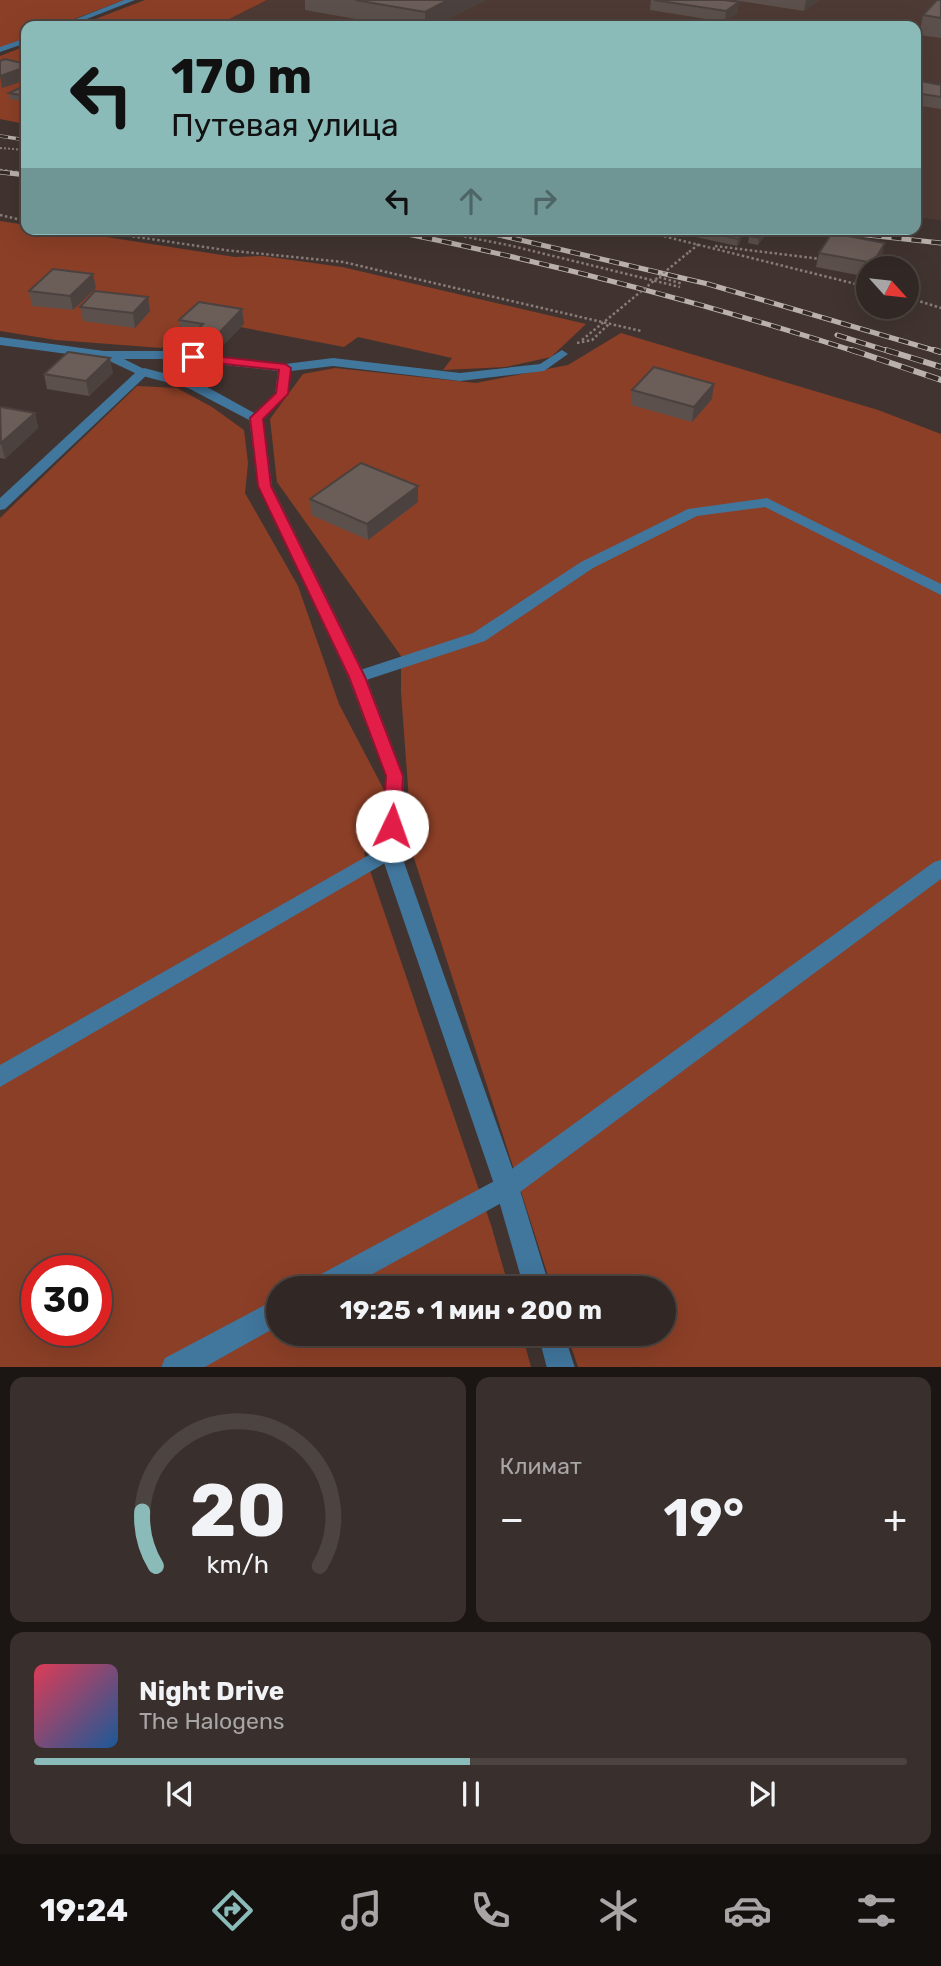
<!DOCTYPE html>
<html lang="ru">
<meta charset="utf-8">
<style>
:root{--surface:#312724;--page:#392f2c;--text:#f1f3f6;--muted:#a8a5a6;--line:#4c4441;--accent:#8bbbb9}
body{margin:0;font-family:Rubik,sans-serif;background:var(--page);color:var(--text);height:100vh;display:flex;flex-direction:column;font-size:26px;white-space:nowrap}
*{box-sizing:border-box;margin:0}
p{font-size:23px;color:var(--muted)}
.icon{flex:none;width:38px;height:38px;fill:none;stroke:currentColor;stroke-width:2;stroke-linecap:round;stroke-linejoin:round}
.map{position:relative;height:1367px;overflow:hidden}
.details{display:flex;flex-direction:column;gap:10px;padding:10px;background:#1b1514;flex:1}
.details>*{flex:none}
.hud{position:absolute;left:21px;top:21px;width:900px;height:214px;border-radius:14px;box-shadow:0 7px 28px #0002,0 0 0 2px var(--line);background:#8bbbb9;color:#111;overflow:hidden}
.needle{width:46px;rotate:117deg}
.controls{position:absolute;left:856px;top:256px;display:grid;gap:14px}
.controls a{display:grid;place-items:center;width:63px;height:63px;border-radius:50%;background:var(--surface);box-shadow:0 7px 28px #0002,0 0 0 2px var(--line);font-size:35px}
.speed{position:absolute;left:21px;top:1255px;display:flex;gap:14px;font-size:35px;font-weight:700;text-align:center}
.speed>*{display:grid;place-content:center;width:91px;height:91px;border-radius:50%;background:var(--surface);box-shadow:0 7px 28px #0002,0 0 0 2px var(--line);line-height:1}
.speed .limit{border:10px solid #d22;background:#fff;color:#111}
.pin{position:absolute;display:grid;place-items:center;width:60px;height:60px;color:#fff;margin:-30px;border-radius:14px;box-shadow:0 4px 10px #0006}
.me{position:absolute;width:77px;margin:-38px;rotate:3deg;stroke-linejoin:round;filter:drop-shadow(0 0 5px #0008)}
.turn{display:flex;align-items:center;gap:24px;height:147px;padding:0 35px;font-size:32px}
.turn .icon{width:91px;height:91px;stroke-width:2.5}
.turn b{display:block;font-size:49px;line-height:60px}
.lanes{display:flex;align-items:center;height:66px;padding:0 35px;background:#0003;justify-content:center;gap:35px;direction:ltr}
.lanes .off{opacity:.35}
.big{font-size:52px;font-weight:700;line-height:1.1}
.details .tile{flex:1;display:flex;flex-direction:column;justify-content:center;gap:10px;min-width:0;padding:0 24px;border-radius:14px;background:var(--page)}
.details .dial{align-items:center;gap:0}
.dial svg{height:182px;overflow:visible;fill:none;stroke:var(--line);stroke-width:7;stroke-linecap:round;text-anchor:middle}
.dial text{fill:var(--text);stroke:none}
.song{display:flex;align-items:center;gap:21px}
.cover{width:84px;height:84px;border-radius:10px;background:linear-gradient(135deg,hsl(350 70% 55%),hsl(210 70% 35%))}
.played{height:7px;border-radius:4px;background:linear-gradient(90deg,var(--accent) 50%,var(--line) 50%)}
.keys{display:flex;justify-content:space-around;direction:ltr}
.heat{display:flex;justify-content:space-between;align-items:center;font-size:38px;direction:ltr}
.details .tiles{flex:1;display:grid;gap:10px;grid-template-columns:1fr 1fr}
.tile:last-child{grid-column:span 2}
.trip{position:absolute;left:266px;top:1276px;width:410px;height:70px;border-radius:35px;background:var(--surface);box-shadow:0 7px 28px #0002,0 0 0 2px var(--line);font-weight:700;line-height:70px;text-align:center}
.tabs{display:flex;height:112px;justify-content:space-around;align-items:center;background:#14100e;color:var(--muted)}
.tabs .icon{width:49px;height:49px}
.tabs .current{color:var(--accent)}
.tabs b{font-size:32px;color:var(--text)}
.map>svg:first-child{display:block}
.built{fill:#4e3a34}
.green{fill:#8c3f27;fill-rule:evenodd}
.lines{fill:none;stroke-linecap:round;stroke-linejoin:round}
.path-far1{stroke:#887d7a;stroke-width:2;stroke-dasharray:2 2;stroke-linecap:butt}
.path{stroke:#887d7a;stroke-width:2.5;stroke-dasharray:2.5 2.5;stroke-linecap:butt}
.service{fill:#41769d;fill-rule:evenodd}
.minor{fill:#41769d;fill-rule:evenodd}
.rail-far2-casing{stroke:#bab1ad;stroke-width:3.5}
.rail-far1-casing{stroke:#bab1ad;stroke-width:5}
.rail-casing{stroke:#bab1ad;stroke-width:6}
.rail-far2{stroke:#362a26;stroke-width:2.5;stroke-dasharray:8;stroke-linecap:butt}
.rail-far1{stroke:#362a26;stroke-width:3.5;stroke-dasharray:10;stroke-linecap:butt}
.rail{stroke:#362a26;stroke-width:4.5;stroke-dasharray:13;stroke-linecap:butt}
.path-bridge{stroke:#887d7a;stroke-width:2.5;stroke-dasharray:2.5 2.5;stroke-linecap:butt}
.wall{fill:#5c504c}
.shaded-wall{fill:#4b413e}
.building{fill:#6b5d58;stroke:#4b413e;stroke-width:2}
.route{fill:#e11d48;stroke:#92132f;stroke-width:2}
</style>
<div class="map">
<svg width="941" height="1368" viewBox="0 0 941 1368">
<rect width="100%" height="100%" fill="#413430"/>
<path class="built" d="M268,0H941V220L915,217V26H217Z"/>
<path class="green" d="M0,0H124L56,26H26V38L0,48Z
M145,0H267L216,26H77Z
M26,46V124H25L0,119V56Z
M0,221L26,225V229H55L235,257L263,256L342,267L586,324L551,357L506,367L443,370L452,358L358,337L344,347L188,317L162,348L56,340L0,331Z
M621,333L878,410L941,434V1367H578L567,1334H663V1288H552L413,855L401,692V656L277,482L270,419L303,374L335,368L476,383L568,365Z
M137,386L177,388L212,407L244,430L248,463L245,493L298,586L339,704L384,790L364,853L491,1225L509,1288H278V1334H522L531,1367L0,1368V518ZM37,1270H96V1330H37Z"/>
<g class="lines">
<path class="path-far1" d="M0,148L26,150"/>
<path class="path" d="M0,170L26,173
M0,215L26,221
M83,229L225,250L343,262L641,331
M425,229L508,245L680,287
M635,229L868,287
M715,246L821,259
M689,252L699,244
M659,277L683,284
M906,297L941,308
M577,343L592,340L609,324"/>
<path class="service" d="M124,0H135L69,26H58Z
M26,38V43L0,52V47Z
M144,368L198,382L263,418L261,421H251L188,388L139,375L138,372Z
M767,498L941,584V595L765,507L697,516L593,568L485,641L357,683L348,677L351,673L473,633L581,562L688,509Z
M390,843L397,846L400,851L397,856L0,1087V1065Z
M941,860V879L516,1195L347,1288H308L312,1279L498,1179L934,862Z
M278,1298V1326L203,1368H161L165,1358Z"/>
<path class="minor" d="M0,337L104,351H170L285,364L333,358L460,373L540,364L562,350L568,354L544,371L460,381L333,366L291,371L288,394L263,419L272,486L366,677L404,777L400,851L519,1187L550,1288H524L495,1187L380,851L386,777L348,677L258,486L249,418L275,393L278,371L170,359H124L150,372L5,509L0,510V498L135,373L105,359L0,345Z
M538,1334H564L575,1368H547Z"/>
<g class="rail-far2-casing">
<path id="rail-far2" d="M0,136L26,140"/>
</g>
<g class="rail-far1-casing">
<path id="rail-far1" d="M0,172L26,175
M383,229C544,261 701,302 857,352
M473,229L708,284L940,352
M812,229L941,243
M837,335L891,352"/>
</g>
<g class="rail-casing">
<path id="rail" d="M852,350L941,380
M886,350L941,367
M934,350L941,352"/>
</g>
<use href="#rail-far2" class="rail-far2"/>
<use href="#rail-far1" class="rail-far1"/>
<use href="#rail" class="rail"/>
<path class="path-bridge" d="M582,340L689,252"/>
</g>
<path class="wall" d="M305,0H486L435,26H395L305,10Z
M651,0H724L739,2L737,13L725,22L650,10Z
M733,0H820L804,11Z
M941,0V38L919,35L923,15Z
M26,85V102L10,99L9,93Z
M941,85V109L915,105V87Z
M697,230L741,236L740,243L737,246L696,237Z
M749,236H765L758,245L748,243Z
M819,253L882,256L876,268H868V277L816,267Z
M93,274L96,288L73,310L32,306L29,291Z
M80,307L150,311L135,328L83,321Z
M242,309L244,324L219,349L198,346L197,337L182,334L179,320Z
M113,373L89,396L47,389L44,374Z
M632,390L712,399L692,422L631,405Z
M0,408L35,413L38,428L5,459L0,458Z
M418,486V502L368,540L311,515L310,499Z"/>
<path class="shaded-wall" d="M448,0H486L435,26H425V12Z
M806,0H820L804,11Z
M739,2L737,13L725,22L726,11Z
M26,67V80L2,88L0,76Z
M766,229L765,236L758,245L759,238Z
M741,236L740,243L737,246L738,239Z
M885,243L882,256L876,268H872L873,263Z
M93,274L96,288L73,310L70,296Z
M148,297L150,311L135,328L133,313Z
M242,309L244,324L219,349L217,335Z
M110,358L113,373L89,396L86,381Z
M714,384L712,399L692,422L694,407Z
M35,413L38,428L5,459L1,443Z
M418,486V502L368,540L367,524Z"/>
<path class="building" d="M355,0H448L425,12Z
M654,0H724L739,2L726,11Z
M937,0H941V18L923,15Z
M128,20L145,24L139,26H111Z
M5,59L26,64V67L0,76V61Z
M921,81L941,85V97L915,93V87Z
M26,85V96L9,93Z
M698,229H710L741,236L738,239L697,230Z
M755,229H765L759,238L749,236Z
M832,233L885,243L873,263L819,253Z
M53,269L93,274L70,296L29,291Z
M95,291L148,297L133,313L80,307Z
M199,302L242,309L217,335L196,331L203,324L179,320Z
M68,352L110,358L86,381L44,374Z
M654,367L714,384L694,407L632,390Z
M1,407L35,413L1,443L0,408Z
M361,463L418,486L367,524L310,499Z"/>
<path class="route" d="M193,354L285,364L291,368L288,394L263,419L271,486L365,677L403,776L401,826L398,831H386L383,826L386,776L349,677L258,486L250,418L276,393L279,370L189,360L187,357Z"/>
</svg>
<div class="controls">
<a><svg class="needle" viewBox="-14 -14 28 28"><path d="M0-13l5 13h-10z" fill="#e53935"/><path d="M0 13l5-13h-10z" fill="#a8a5a6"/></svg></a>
</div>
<div class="speed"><div class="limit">30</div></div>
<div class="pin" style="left:193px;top:357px;background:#d93025"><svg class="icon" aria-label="arrive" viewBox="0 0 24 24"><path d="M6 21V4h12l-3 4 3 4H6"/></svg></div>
<svg class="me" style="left:392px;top:826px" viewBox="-20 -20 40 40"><circle r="19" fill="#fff"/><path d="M0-13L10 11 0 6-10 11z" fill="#e11d48"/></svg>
<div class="trip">19:25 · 1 мин · 200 m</div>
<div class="hud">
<div class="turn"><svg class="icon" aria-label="left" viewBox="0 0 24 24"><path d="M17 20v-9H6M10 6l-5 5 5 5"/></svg><div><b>170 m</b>Путевая улица</div></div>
<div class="lanes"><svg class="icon" aria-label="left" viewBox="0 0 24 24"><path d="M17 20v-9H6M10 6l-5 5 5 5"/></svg><svg class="icon off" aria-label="ahead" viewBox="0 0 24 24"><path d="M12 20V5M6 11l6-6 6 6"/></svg><svg class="icon off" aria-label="right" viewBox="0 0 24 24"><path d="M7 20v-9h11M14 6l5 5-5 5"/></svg></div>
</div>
</div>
<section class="details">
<div class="tiles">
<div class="tile dial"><svg viewBox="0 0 100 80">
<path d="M14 69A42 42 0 1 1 86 69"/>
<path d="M14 69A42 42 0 0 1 8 45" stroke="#8bbbb9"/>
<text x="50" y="56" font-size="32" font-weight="700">20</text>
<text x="50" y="72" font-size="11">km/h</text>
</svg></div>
<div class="tile"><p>Климат</p>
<div class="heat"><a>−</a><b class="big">19°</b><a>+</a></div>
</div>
<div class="tile">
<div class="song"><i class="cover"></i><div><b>Night Drive</b><p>The Halogens</p></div></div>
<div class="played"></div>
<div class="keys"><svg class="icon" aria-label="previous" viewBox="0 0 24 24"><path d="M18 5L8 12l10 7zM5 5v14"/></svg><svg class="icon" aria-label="pause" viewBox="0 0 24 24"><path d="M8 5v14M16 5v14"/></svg><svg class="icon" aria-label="next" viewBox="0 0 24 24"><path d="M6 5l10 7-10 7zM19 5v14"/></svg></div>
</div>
</div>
</section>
<nav class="tabs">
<b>19:24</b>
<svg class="icon current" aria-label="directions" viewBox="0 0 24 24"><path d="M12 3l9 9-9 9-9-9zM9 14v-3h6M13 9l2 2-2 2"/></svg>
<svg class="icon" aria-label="music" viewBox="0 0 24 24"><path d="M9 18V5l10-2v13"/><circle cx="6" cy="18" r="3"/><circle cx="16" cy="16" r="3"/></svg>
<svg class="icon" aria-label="phone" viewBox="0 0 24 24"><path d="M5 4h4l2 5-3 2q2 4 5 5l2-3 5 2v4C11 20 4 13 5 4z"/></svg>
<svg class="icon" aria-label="climate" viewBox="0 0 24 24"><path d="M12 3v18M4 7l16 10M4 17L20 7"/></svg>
<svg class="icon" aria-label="car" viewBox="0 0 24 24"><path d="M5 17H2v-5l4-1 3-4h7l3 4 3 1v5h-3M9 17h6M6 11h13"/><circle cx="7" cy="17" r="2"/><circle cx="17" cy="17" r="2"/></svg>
<svg class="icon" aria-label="filters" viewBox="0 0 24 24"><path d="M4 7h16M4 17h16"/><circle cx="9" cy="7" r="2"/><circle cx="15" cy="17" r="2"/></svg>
</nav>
